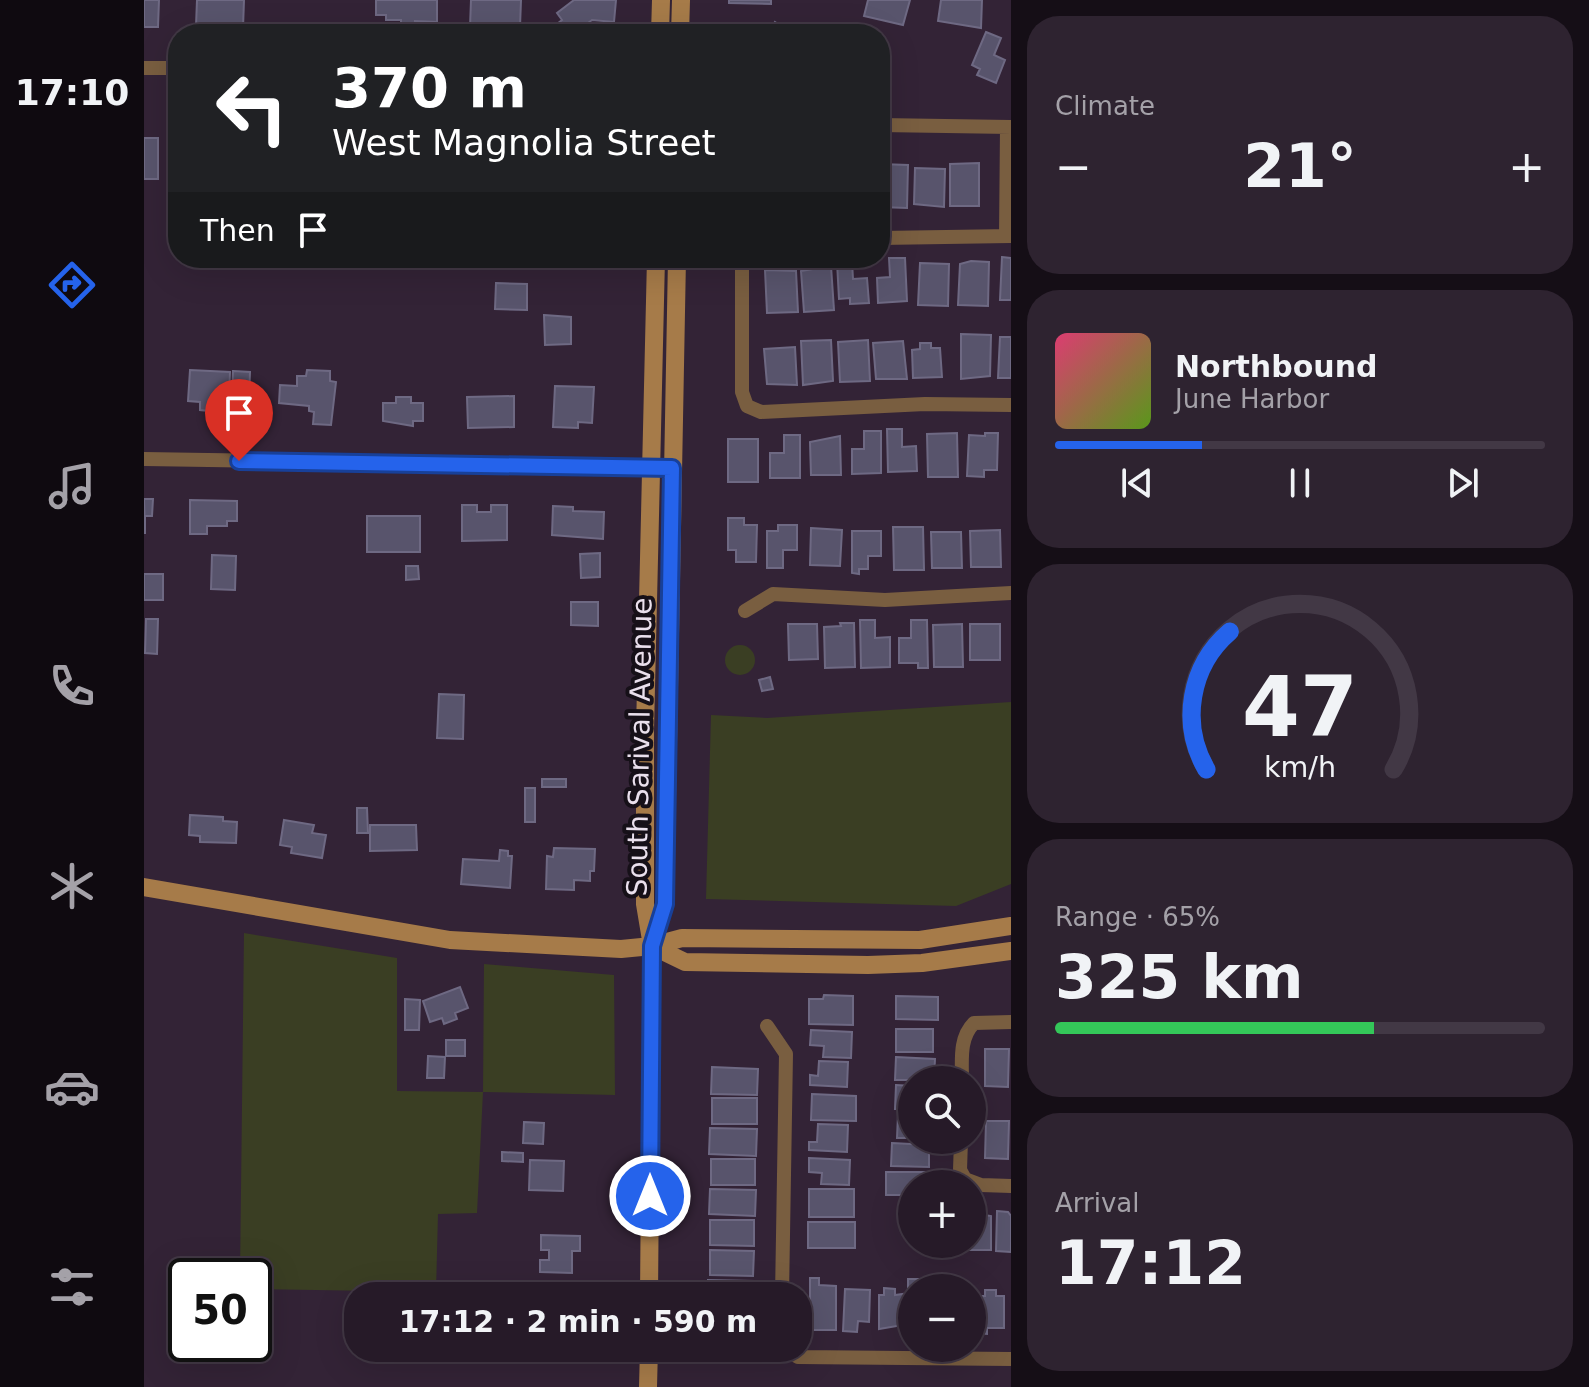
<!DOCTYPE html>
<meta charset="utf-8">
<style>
:root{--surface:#261a28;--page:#2e2330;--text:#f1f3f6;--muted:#a4a1a8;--line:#423845;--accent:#2563eb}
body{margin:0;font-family:"DejaVu Sans",sans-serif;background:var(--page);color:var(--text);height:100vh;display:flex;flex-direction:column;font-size:30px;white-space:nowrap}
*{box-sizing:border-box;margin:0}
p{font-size:26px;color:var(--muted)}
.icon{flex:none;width:44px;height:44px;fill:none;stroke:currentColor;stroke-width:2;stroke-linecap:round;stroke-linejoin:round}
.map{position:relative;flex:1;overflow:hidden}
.panel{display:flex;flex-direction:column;gap:16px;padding:16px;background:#150e16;width:578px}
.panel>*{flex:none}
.hud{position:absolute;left:24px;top:24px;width:722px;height:244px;border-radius:32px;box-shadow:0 8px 32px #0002,0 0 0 2px var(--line);background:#202124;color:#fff;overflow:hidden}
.controls{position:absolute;left:754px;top:1066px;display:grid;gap:16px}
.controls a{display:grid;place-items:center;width:88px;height:88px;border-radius:50%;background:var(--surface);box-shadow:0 8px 32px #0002,0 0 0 2px var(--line);font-size:40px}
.speed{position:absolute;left:24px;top:1258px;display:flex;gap:16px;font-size:40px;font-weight:700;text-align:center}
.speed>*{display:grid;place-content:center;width:104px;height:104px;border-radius:50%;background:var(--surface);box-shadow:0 8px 32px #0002,0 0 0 2px var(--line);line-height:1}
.speed .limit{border:4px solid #111;border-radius:12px;background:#fff;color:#111}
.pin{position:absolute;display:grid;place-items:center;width:68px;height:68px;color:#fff;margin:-82px -34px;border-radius:50% 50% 50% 0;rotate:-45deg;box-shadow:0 0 8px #0007}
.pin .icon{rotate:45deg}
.me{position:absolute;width:88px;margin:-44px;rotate:0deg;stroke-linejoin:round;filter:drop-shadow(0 0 6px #0008)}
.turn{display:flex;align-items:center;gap:28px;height:168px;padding:0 32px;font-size:36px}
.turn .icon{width:104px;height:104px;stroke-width:2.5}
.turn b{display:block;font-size:56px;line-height:68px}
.then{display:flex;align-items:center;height:76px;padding:0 32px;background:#0003;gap:16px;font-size:30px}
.big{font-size:60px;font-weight:600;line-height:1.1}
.panel .card{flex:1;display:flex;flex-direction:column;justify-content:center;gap:12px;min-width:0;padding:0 28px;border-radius:32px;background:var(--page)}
.panel .dial{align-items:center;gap:0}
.dial svg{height:208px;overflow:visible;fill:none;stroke:var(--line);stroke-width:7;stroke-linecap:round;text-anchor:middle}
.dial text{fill:var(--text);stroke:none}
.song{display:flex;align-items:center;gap:24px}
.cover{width:96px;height:96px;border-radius:12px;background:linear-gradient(135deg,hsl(340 70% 55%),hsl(90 70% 35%))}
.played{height:8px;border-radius:4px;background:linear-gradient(90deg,var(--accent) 30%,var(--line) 30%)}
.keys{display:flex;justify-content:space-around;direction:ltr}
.heat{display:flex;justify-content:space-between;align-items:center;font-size:44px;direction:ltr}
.charge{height:12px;border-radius:6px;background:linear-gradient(90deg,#34c759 65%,var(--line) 0)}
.trip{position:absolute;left:200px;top:1282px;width:468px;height:80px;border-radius:32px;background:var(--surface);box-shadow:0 8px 32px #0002,0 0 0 2px var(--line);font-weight:600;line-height:80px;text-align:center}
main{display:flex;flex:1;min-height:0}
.tab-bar{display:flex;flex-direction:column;width:144px;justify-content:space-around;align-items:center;background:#0f0a10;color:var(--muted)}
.tab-bar .icon{width:56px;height:56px}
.tab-bar .active{color:var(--accent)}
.tab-bar b{font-size:36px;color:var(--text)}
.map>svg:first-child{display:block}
.green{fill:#3a3e23}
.building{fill:#58546c;stroke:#6e6983;stroke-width:2}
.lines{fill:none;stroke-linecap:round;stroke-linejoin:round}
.minor{stroke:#795e40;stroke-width:14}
.secondary{stroke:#a67b49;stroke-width:18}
.route-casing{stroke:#184099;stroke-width:20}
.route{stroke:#2563eb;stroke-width:14}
.labels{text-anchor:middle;stroke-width:8;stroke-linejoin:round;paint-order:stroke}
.street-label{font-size:28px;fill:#eae0ed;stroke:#161018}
</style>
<main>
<nav class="tab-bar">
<b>17:10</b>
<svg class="icon active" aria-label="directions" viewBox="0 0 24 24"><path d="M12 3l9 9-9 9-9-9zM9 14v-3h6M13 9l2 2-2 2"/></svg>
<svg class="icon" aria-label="music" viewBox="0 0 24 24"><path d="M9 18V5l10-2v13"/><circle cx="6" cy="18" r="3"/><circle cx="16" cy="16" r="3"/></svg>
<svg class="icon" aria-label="phone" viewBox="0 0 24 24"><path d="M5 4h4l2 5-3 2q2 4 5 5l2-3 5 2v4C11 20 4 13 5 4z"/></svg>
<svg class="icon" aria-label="climate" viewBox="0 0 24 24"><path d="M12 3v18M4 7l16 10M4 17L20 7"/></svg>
<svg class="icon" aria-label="car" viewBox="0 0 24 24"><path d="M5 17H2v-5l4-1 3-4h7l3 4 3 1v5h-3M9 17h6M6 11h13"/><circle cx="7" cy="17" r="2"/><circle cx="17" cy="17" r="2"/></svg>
<svg class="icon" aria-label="filters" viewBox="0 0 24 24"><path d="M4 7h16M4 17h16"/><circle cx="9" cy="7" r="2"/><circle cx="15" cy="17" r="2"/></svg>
</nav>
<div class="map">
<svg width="867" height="1387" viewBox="0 0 867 1387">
<rect width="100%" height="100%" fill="#332336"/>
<path class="green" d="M581 660a15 15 0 1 1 30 0a15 15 0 1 1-30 0Z
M867,702V884L812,906L562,899L567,715L623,718Z
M100,933L253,958V1091L339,1092L340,964L470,975L471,1095L339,1092L333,1213L294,1214L292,1292L110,1289V1276H96Z"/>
<path class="building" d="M0,0H15L14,27H0Z
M53,0H100L99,28L69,32V26H52Z
M232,0H293V22L271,21V34H257V20H242V15H232Z
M327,0H377L376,27L358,26V33L348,32V28L326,27Z
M430,0H472L470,22L448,20L439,27L442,31L438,34H413L408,28L418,20L413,13Z
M585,0H627V4L585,3Z
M724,0H766L759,25L720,16Z
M797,0H838L837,28L794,21Z
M631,22L651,34H624Z
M842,32L857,38L850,55L861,60L852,83L833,75L836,69L828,65Z
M0,138H14V179H0Z
M835,163V206H806V164Z
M736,164L764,165L763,208L736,207Z
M771,168L801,169L800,207L770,204Z
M858,257L867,258V300H856Z
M745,258H761L763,301L734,303L733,278L746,277Z
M708,261L709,279L723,278L725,303L706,304V298L695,299L693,262Z
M827,261L845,262L844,306L814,305L816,264Z
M776,263L805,264L804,306L774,305Z
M687,266L690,310L660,312L657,271Z
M621,270L652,271L654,312L623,313Z
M352,283L383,284V310L351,309Z
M400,315L427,317V344L401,345Z
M817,334L847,335L846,376L817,379Z
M856,337H867V378H854Z
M687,340L689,381L659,385L657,341Z
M724,340L726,381L696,382L694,342Z
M759,341L763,379H732L729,343Z
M776,343H787V348H796L798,377L769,378L768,350L776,349Z
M651,347L653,385L623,384L620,349Z
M46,370L86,372L84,423H65V411L56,410V402L44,401Z
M163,370L186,371V381L192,382L187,425L169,424L170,412L165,411V406L135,403L136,385L153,386V376H162Z
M89,371L106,372L105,402L88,401Z
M411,386L450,387L448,423L434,422V428L409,427Z
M370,396V427L324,428L323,397Z
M252,397H267V403H279V421H269V426L239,421V403H252Z
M743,429H758V447L772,446L773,471L744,472Z
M720,431H737V473L708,474V449H720Z
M813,433L814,477H784L783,434Z
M841,433H854L853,470H840V477L823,476L825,435L841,436Z
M640,435H656V478H626V453H640Z
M696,436L697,475H667L666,442Z
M584,439H614V482H584Z
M0,499H9L8,516H1V534Z
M46,500L93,501V521H83V526H63V534H46Z
M318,505H333V512H347V505H363V540L318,541Z
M409,506L429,507V511L460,512L459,539L408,535Z
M223,516H276V552H223Z
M584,518H600V525H613L612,562H592V550H584Z
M634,525H653V550H639V568H623V531H634Z
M749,527H779L780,570H750Z
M667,528L698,530L696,566L666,565Z
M856,530L857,567H827L826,531Z
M708,531H737V556H724V569H715V574L708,573Z
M787,532H817L818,568H788Z
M456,553V577L437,578L436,554Z
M68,555L92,556L91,590L67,589Z
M262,566H274L275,579L262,580Z
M0,574H19V600H0Z
M427,602H454V626L427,625Z
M2,619H14L13,654L1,653Z
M716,620H731V638L746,637V667L717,668Z
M767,620H783L784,668H774V663H755V638H767Z
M696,623H710L711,667L681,668L680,627L697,626Z
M644,624H673L674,659L645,660Z
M818,624L819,667H790L789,625Z
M826,624H856V660H826Z
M626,677L629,689L618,691L615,680Z
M295,694L320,695L319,739L293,738Z
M398,779H422V787H398Z
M381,788H391V822H381Z
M213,808H223L224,833H213Z
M46,815L79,817V821L93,822L92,843L56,842V836L45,835Z
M140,820L170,825L168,833L182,835L178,858L147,853L148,847L136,845Z
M226,825H272L273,850L226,851Z
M410,848L451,849L450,871H446V881L430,880V890L402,889L403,856L409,857Z
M356,850L364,851V856H368L366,888L317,884L319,859L355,861Z
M316,987L324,1008L311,1013L313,1019L300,1024L298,1018L286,1022L279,1001Z
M680,995L709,996V1025L665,1024V999H679Z
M752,996L794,997V1020L752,1019Z
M261,999L276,1000L275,1030H261Z
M752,1029H789V1052H752Z
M667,1030L708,1032L707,1058L679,1057L680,1046L666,1045Z
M302,1040H321V1056H302Z
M841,1049H865L864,1087L841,1086Z
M284,1056L301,1057L300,1078H283Z
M752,1057L791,1059L790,1080H751Z
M675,1061L704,1062L703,1087L666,1085V1075L674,1076Z
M568,1067L614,1069L613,1095L567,1094Z
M752,1085L768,1086V1109H751Z
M668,1094L712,1096V1121L667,1120Z
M568,1098H613V1124H568Z
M754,1115H768V1138H753Z
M842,1121H865L864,1159L841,1158Z
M380,1122L400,1123L399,1144L379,1143Z
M674,1124L704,1125L703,1152L665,1150V1142H673Z
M566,1128L613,1129L612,1156L565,1154Z
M748,1143L785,1145V1167L747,1166Z
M358,1152L379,1153V1162L358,1161Z
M665,1158L706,1160L705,1185L677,1184L678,1173L665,1172Z
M567,1159H611V1185H567Z
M386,1160L420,1161L419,1191L385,1190Z
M742,1172H787V1184H768V1195H742Z
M566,1189L612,1190L611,1216L565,1214Z
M665,1189H710V1217H665Z
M853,1211L864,1212L867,1216V1252L852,1251Z
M828,1213L847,1216V1250H825Z
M566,1220H610V1246L566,1245Z
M664,1222H711V1248H664Z
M397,1235L436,1236V1251H428V1273L396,1272V1260H405V1250H397Z
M566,1250L610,1251L609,1276L566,1275Z
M666,1278H675V1285L692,1286V1330H666Z
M764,1279H778V1285H789V1288H768V1332H764Z
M564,1280L610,1281V1296H564Z
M740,1288L751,1289V1295L759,1294V1325L735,1329V1295H740Z
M701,1289L726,1290L725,1322L714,1321L713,1332L699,1331Z
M841,1290H852V1296H860V1328H843V1334L834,1333L836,1296H841Z"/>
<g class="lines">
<path class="minor" d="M0,68H34
M736,125L867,127
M862,236L863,127
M736,238L867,236
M598,258V392L603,406L617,412L781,404L867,405
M0,459L508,467
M601,611L629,594L741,600L867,593
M623,1026L642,1054L638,1296
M818,1080C818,1060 815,1038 830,1023L867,1022
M817,1140L816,1170L821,1179L837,1185L867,1186
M639,1348L654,1357L867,1359"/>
<path class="secondary" d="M516,34L517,0
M536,34L537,0
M0,887L306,940L477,949L508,946L538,938L776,940L867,926
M508,944L521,904L533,258
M508,946L541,962L724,965L778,963L867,951
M505,1296L508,946L501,904V730L512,258
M504,1387L505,1348"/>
</g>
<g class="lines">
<g class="route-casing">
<path id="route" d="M95,461L528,468L521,904L508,946L506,1196"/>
</g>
<use href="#route" class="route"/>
</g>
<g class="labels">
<g class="street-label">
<text transform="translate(495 747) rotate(-89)" y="10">South Sarival Avenue</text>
</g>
</g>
</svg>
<div class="controls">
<a><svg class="icon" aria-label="search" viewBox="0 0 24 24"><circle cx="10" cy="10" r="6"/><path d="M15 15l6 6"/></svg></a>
<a>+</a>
<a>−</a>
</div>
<div class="speed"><div class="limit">50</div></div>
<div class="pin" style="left:95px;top:461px;background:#d93025"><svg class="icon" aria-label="arrive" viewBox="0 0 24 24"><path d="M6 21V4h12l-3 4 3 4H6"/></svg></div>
<svg class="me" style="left:506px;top:1196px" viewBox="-20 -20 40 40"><circle r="17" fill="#2563eb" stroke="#fff" stroke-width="3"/><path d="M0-11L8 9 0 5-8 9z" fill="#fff"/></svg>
<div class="trip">17:12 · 2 min · 590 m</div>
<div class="hud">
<div class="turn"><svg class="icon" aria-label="left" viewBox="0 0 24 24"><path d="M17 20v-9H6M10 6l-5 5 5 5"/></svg><div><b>370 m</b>West Magnolia Street</div></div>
<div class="then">Then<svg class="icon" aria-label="arrive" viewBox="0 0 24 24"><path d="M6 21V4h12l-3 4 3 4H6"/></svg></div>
</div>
</div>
<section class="panel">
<div class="card"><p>Climate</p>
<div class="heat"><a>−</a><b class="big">21°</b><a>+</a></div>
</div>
<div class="card">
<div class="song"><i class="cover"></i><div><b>Northbound</b><p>June Harbor</p></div></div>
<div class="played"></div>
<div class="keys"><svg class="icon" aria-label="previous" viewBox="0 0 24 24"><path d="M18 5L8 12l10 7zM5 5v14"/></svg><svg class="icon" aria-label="pause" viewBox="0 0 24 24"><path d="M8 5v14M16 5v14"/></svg><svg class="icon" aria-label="next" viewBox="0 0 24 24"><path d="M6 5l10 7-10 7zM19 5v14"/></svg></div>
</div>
<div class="card dial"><svg viewBox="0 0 100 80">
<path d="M14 69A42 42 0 1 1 86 69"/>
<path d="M14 69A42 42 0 0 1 23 16" stroke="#2563eb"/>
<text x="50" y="56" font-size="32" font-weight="700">47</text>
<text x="50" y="72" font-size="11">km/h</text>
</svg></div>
<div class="card"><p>Range · 65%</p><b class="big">325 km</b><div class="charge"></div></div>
<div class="card"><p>Arrival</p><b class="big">17:12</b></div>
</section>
</main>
